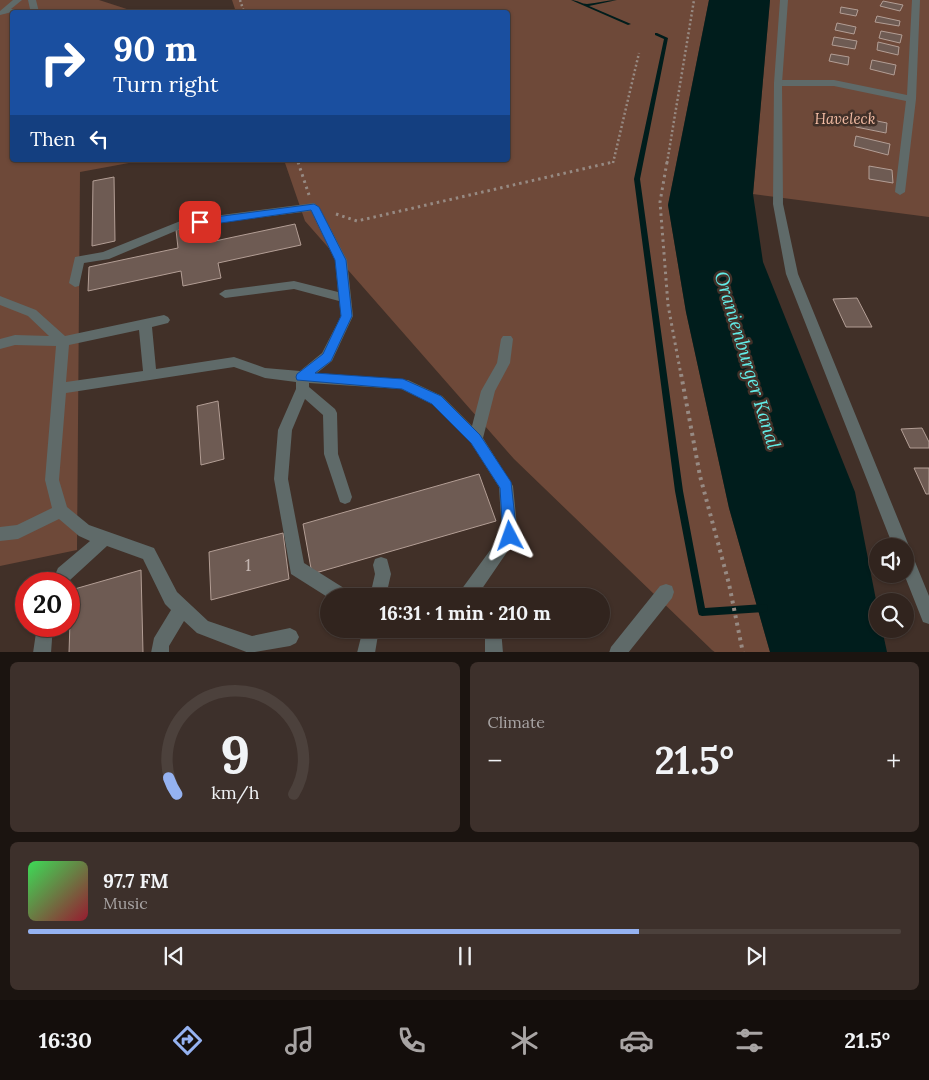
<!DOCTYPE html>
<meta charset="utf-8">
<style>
:root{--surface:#31241e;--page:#3d302b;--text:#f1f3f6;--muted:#a8a4a4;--line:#4c413c;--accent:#95b2f1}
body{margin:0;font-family:Lora,serif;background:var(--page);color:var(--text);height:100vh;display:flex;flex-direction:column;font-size:19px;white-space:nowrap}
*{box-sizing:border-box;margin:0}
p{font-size:16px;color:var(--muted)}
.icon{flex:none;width:28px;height:28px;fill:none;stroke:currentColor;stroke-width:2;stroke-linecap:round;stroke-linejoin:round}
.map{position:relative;height:652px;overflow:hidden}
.sheet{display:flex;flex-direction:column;gap:10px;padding:10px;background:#1b1410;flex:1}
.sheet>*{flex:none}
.hud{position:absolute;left:10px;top:10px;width:500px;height:152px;border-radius:5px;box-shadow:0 1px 4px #0004,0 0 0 1px var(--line);background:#1a4fa0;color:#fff;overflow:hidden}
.fabs{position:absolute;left:869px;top:538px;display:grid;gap:10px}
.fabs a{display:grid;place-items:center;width:45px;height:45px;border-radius:50%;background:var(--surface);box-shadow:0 1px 4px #0004,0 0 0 1px var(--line);font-size:25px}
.speed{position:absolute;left:15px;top:572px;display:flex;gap:10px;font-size:25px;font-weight:700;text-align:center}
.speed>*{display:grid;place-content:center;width:65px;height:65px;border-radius:50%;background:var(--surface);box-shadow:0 1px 4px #0004,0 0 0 1px var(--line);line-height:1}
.speed .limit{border:8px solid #d22;background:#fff;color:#111}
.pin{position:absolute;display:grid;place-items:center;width:42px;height:42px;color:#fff;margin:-21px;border-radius:10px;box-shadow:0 2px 8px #0006}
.me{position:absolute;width:55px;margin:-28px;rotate:356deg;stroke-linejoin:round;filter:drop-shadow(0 0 4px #0008)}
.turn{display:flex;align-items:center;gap:18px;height:105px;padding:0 20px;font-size:22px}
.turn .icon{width:65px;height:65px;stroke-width:2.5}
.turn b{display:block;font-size:35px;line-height:42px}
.then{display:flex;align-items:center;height:48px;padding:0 20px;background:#0003;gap:10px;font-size:19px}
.big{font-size:38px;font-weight:800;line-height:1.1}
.sheet .tile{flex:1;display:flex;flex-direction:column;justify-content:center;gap:8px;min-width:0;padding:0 18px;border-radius:8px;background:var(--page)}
.sheet .dial{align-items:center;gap:0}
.dial svg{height:130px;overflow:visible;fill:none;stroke:var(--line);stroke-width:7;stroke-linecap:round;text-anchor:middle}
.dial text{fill:var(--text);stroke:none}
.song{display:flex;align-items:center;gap:15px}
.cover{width:60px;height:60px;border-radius:8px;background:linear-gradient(135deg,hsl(130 70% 55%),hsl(350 70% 35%))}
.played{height:5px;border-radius:2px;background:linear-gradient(90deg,var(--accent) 70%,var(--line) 70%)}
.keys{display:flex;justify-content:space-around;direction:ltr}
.heat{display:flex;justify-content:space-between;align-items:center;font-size:28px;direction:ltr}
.sheet .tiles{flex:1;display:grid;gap:10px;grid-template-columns:1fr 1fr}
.tile:last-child{grid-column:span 2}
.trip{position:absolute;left:320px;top:588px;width:290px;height:50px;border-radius:25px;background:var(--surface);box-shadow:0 1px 4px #0004,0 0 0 1px var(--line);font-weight:800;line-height:50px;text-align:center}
.menu{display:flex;height:80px;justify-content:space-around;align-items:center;background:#140e0c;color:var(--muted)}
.menu .icon{width:35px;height:35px}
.menu .on{color:var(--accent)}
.menu b{font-size:22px;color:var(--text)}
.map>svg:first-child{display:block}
.green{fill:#6e4939}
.water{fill:#001d1c}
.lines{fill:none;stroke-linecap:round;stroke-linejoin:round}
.stream{fill:#001d1c;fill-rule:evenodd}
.building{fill:#6e5b53;stroke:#b39e95}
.path-far2{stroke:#978a83;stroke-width:2.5;stroke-dasharray:2 2.5;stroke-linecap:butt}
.path-far1{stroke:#978a83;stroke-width:3;stroke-dasharray:2.5 4;stroke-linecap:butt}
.path{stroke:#978a83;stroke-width:4;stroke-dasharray:3 4.5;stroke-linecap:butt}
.lane{fill:#5f6a69;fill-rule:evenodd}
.street{fill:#5f6a69;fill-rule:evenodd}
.route{fill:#1a73e8;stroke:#114b97}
.labels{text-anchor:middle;stroke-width:5;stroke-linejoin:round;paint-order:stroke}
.far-park-label{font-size:15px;font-style:italic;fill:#f4bda5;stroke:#413028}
.near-number-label{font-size:18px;fill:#c4b6b1}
.water-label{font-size:19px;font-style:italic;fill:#62ece7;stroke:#413028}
</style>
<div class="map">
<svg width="929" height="653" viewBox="0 0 929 653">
<rect width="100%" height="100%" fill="#413028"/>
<path class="green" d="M0,0H99L136,12H12V160H145L80,172L77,550L0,566Z
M232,0H709L668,205L686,312L729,508L770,652L716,653L712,650L514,459L305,221L284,160H508V12H236Z
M770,0H929V217L753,194Z"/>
<path class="water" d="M709,0H770L753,194L763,262L855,492L877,605L878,629H882L887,652H770L729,508L686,312L668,205Z"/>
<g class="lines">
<path class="stream" d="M571,0C577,0 582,4 587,4C597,3 607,0 617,0L589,6L631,24L628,25Z
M655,33H657L668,38L640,179L683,491L705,608L764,604L767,605L768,608L767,611L764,612L702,616L699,615L698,612L675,491L634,179L664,39L655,35Z"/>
</g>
<path class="building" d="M883,1L903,5L900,11L880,6Z
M841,7L858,10L856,16L840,13Z
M877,16L900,21L899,26L875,22Z
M837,23L856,27L854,34L835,30Z
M881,31L902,35L900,43L879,38Z
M834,37L857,41L855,49L832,45Z
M878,42L899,47L898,55L877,50Z
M831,54L849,57L848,65L829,61Z
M872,60L896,65L894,75L870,69Z
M857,117L887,123L886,133L856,127Z
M856,136L890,144L888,155L854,146Z
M869,166L892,170L893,183L869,179Z
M114,177L115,241L92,246L93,181Z
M212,222L215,241L295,224L301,245L218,263L221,278L183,286L181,271L88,291L89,267L178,248L176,230Z
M857,298L872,327H846L833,299Z
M218,401L224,459L201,465L197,406Z
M922,428L929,442V448H910L901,429Z
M914,468H929V494H926Z
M479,474L496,521L312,574L303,524Z
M283,533L289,579L211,600L209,552Z
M141,570L143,653H69L71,590Z"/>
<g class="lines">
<path class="path-far2" d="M240,0L244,12
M297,160L298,163
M613,163L639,53
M667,163L694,0"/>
<path class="path-far1" d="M298,162L309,195
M667,162L660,202L668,305L681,375
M336,214L357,221L613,162"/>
<path class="path" d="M681,374L700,476L729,584L743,653"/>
<path class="lane" d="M13,0H22L11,9H30L28,0H36L39,12H12L0,15V11Z
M912,0H920L916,99L905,192L900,195L895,192L906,101L834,86H778L774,83L778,80H834L907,95Z
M314,203L319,207L347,260L353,316L332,361L317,373L408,380L442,396L472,426L481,391L497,363L501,339L503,336H511L513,339L510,363L495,391L483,438L513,486L518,536L477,596H459L461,590L502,534L499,487L471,443L432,404L401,389L309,383V387L335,409L337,413L338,454L352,497L350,502L345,504L340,502L324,454L323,415L305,399L292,430L288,479L304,563L347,590L349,596L329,598L291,574L274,479L278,430L296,389V382L265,378L234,367L66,393L59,480L67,507L89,525L154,548L177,592L208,621L252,636L290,628L296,631L299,637L296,643L290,646L249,653L197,633L184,621L169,646V653H151L154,638L171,610L165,604L143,559L107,546L70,580L68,584H51L58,568L90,541L79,536L59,519L18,539L0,541V527L17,525L52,508L45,480L56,346L15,345L0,349V339L15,335L49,336L28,316L0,305V296L36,310L65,336L164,315L168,317L170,320L168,323L152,327L156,369L234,357L265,368L300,371L322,353L341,316L339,301L294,289L225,298L219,294L225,290L294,281L338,292L335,260L311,211L185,227L109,259L84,263L79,286L75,287L69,283L75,257L103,252L183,220ZM139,330L143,371L66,382L69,345Z
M381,557L387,559L391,574L386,596H370L375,574L373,565L375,559Z
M666,584L672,586L674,592L672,598L628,653H609L611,647L660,586Z
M37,626H53L51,653H33Z
M363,629H379L375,653H357Z
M485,629H501L503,653H485Z"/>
<path class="street" d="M780,0H788L782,83L783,204L798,274L909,546L907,550L911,552L929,596V624L923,622L904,574L905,546H893L786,274L773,204L774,83Z"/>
</g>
<path class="route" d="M314,204L319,207L346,260L352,316L331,361L315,373L403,379L441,396L480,435L511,482L517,536L515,541L510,543L505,541L503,536L500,488L471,443L432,404L402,389L297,380L296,377L297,374L323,354L341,316L335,260L311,210L200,226L196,222L200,219Z"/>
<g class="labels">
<g class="far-park-label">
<text x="845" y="124">Haveleck</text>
</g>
<g class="near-number-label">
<text x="248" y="571">1</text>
</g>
<g class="water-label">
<text transform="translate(748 360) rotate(73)" y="7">Oranienburger Kanal</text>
</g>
</g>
</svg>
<div class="fabs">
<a><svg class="icon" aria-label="sound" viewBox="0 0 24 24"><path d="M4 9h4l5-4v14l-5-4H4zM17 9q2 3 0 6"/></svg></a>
<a><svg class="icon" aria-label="search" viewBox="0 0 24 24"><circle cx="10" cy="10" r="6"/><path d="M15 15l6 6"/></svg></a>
</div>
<div class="speed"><div class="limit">20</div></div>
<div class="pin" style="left:200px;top:222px;background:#d93025"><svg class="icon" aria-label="arrive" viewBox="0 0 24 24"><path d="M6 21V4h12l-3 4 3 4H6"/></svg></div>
<svg class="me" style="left:510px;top:536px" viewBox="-20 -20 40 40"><path d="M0-17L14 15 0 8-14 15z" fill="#1a73e8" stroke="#fff" stroke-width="4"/></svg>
<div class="trip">16:31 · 1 min · 210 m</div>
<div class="hud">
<div class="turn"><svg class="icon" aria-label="right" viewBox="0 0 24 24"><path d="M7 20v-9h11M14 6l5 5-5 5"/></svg><div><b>90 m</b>Turn right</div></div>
<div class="then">Then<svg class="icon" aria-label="left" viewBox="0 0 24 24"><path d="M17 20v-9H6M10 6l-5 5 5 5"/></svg></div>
</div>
</div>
<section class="sheet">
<div class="tiles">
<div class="tile dial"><svg viewBox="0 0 100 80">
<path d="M14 69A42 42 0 1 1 86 69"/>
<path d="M14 69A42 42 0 0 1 9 59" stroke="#95b2f1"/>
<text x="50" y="56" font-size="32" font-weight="700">9</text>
<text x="50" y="72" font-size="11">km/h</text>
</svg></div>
<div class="tile"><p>Climate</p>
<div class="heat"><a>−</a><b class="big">21.5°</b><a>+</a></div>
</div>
<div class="tile">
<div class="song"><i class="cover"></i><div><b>97.7 FM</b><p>Music</p></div></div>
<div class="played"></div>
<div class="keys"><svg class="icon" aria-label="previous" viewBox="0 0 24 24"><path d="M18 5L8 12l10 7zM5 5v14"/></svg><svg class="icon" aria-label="pause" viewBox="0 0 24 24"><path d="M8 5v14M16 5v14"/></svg><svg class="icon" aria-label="next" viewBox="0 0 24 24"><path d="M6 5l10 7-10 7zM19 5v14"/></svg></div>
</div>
</div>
</section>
<nav class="menu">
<b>16:30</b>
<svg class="icon on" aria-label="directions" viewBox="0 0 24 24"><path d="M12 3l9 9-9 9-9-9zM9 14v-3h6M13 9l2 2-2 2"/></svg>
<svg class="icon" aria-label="music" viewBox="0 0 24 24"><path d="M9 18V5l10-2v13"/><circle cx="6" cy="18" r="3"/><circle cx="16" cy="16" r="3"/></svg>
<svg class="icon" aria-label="phone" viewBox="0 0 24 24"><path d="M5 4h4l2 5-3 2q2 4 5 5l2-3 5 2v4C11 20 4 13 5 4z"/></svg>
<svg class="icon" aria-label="climate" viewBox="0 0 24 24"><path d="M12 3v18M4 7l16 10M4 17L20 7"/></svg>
<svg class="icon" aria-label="car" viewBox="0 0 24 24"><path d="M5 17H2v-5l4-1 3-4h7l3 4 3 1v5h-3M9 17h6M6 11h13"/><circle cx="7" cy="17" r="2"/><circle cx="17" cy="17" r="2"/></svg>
<svg class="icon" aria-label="filters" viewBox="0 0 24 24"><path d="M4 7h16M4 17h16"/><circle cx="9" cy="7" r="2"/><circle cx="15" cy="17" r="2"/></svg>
<b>21.5°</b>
</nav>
